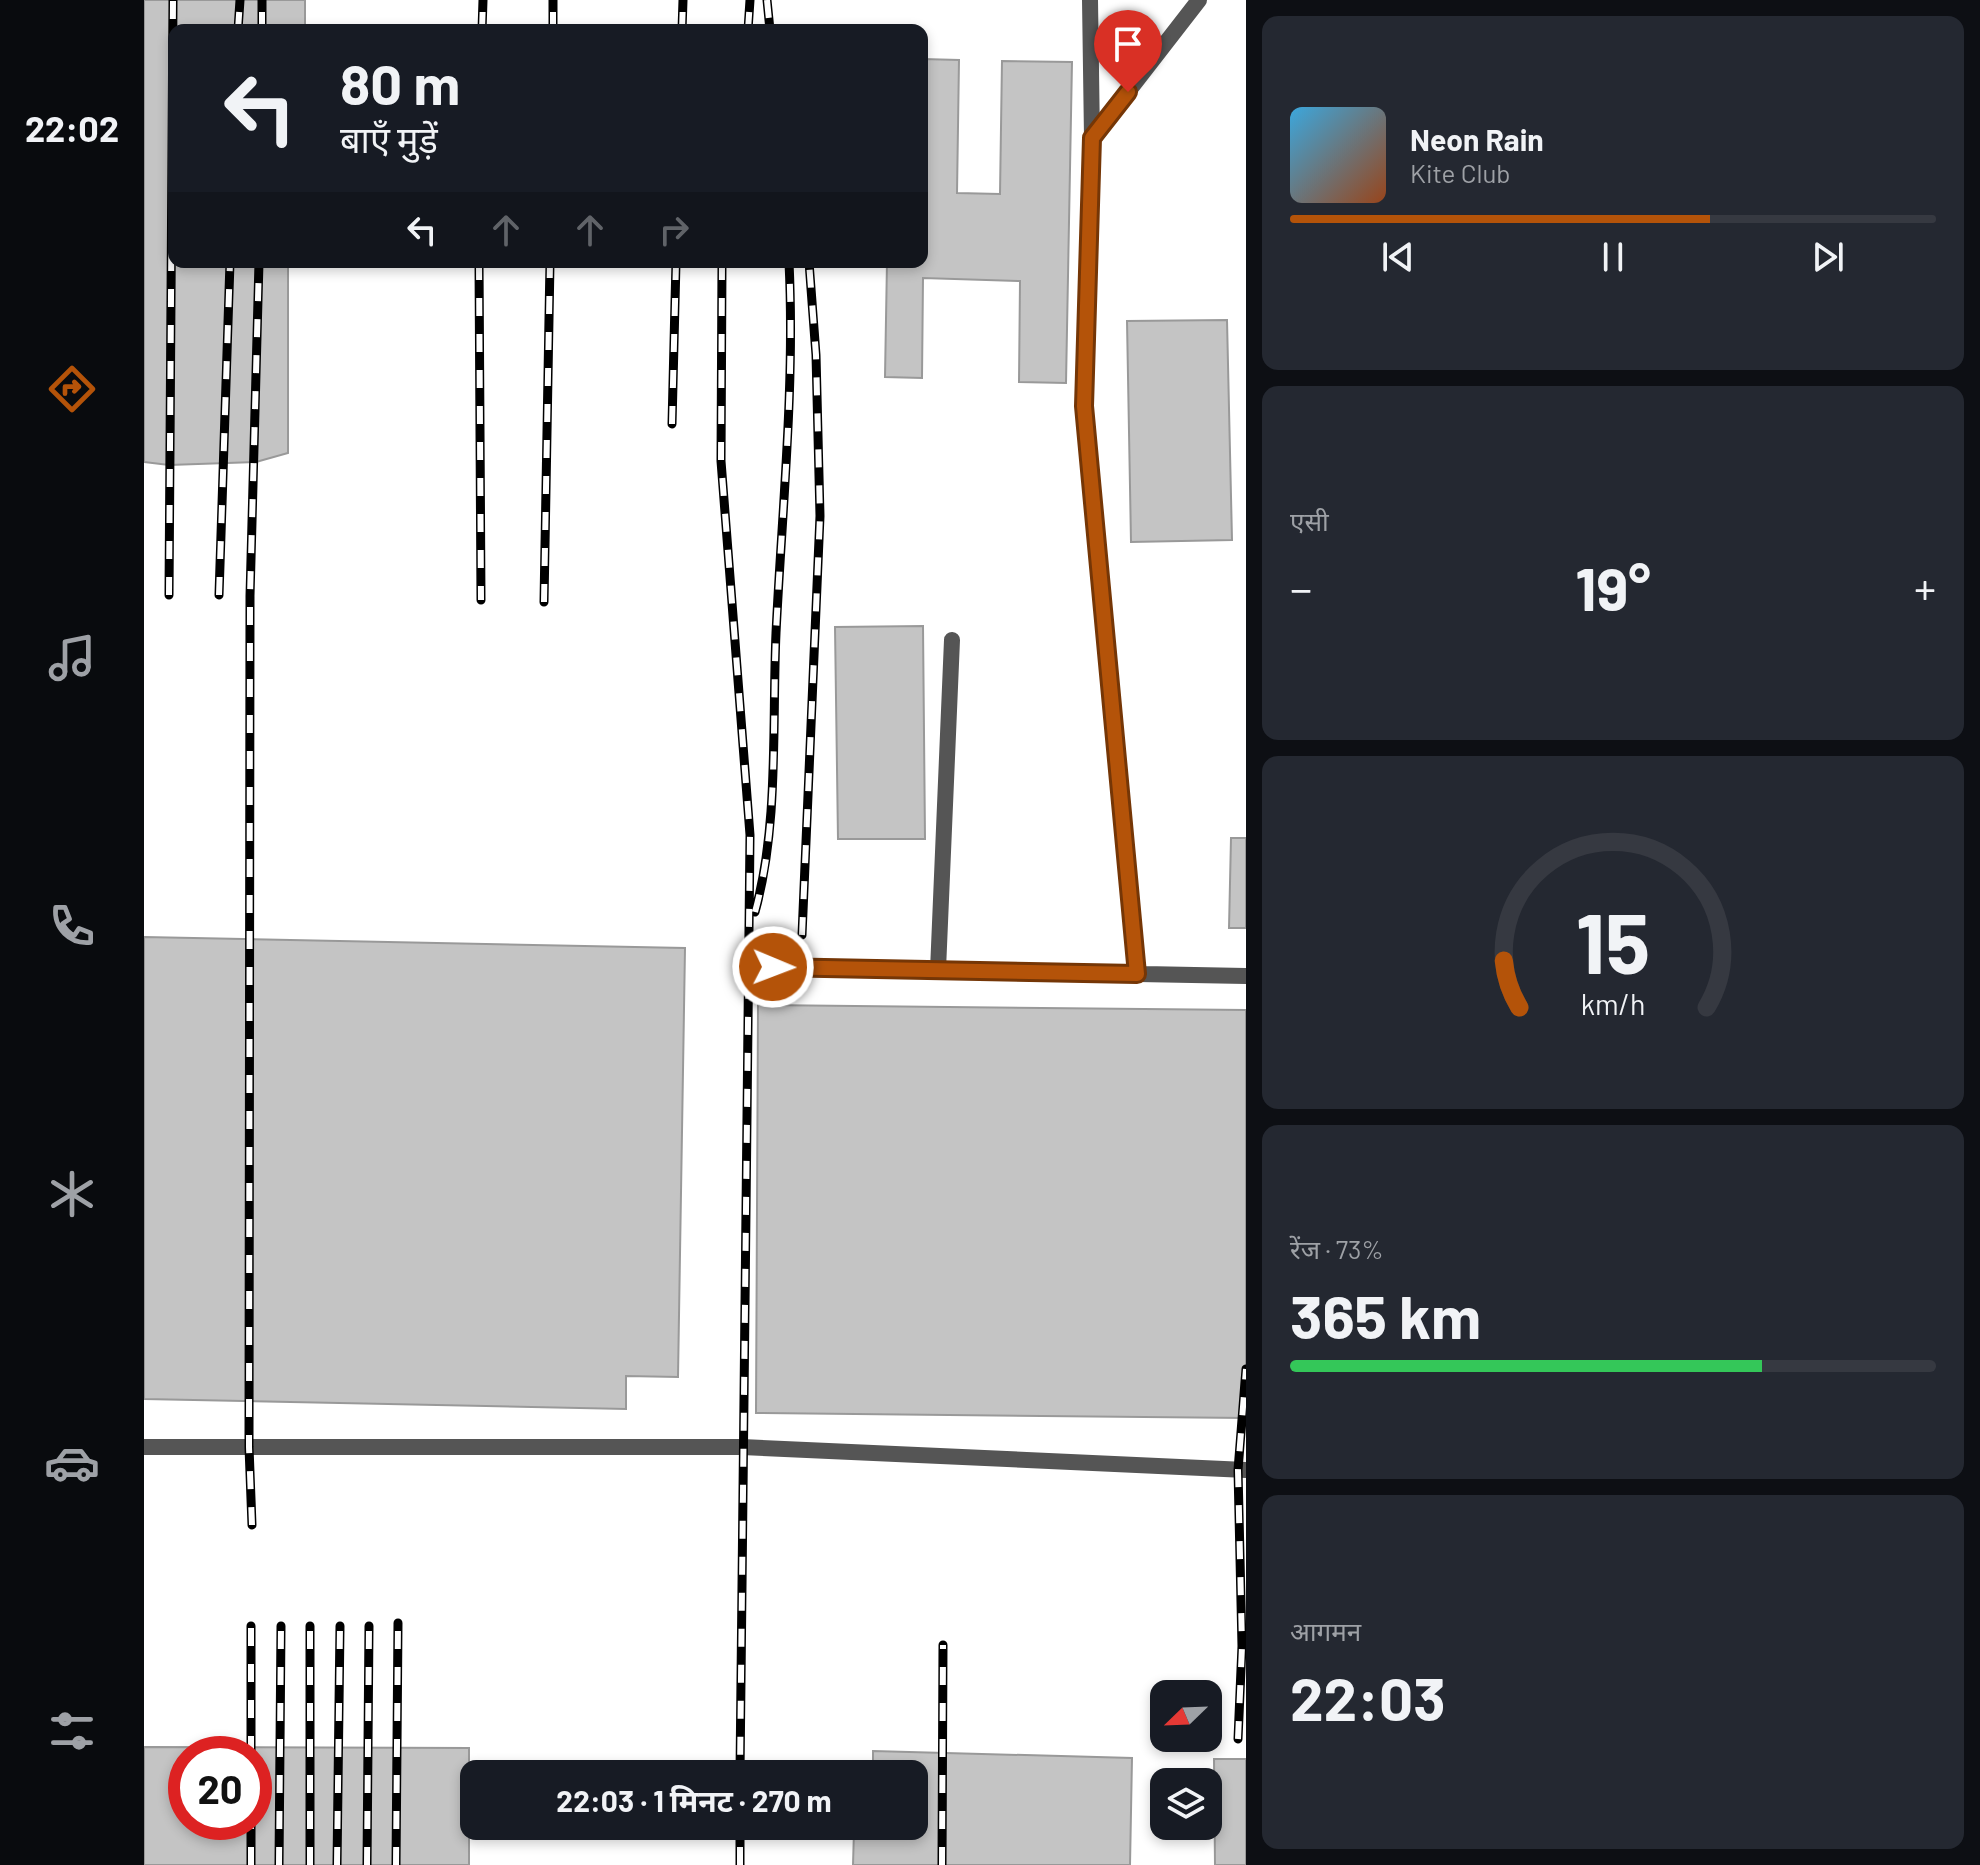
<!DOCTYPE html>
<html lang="hi">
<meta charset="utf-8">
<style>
:root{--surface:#171b24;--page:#242831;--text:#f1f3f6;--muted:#9ea1a6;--line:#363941;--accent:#b45309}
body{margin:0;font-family:Barlow,"Noto Sans Devanagari",sans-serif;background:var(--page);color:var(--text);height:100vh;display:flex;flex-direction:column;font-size:30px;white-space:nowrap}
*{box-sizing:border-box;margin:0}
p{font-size:26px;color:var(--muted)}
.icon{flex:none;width:44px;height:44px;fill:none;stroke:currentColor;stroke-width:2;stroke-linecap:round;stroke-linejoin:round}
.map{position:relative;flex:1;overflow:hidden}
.details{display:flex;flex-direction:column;gap:16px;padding:16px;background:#0d0f14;width:734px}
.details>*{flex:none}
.top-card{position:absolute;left:24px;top:24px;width:760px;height:244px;border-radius:16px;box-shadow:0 4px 12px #0003;background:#171b24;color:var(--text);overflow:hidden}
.needle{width:52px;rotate:247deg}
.controls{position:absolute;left:1006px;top:1680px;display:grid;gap:16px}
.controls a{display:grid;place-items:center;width:72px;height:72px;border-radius:16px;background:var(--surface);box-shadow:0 4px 12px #0003;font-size:40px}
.speed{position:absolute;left:24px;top:1736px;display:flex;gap:16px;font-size:40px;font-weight:700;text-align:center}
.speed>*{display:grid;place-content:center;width:104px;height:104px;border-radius:50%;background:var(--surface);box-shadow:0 4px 12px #0003;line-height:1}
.speed .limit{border:12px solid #d22;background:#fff;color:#111}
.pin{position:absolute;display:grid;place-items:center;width:68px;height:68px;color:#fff;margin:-82px -34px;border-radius:50% 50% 50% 0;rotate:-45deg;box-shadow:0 0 8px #0007}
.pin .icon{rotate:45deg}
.me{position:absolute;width:88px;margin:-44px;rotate:91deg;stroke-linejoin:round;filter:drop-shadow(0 0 6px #0008)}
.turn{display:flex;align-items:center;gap:28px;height:168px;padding:0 40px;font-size:36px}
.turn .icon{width:104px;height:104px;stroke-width:2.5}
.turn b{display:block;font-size:56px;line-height:68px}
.lanes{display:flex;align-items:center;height:76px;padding:0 40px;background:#0003;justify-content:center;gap:40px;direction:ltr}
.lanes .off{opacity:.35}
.big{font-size:60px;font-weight:700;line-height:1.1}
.details .tile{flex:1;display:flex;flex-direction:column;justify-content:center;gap:12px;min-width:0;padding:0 28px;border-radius:16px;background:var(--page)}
.details .dial{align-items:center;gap:0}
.dial svg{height:208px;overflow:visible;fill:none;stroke:var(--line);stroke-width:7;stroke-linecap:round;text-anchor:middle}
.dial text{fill:var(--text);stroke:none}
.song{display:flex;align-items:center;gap:24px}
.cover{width:96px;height:96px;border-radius:12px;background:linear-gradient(135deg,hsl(200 70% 55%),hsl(20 70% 35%))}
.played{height:8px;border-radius:4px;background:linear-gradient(90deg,var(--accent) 65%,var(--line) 65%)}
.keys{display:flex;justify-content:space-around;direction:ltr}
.heat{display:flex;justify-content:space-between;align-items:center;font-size:44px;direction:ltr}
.charge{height:12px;border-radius:6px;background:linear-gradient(90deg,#34c759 73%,var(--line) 0)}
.trip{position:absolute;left:316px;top:1760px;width:468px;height:80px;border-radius:16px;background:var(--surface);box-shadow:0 4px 12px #0003;font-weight:700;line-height:80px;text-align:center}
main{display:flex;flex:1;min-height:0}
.tabs{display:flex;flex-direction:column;width:144px;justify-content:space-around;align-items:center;background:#090b0e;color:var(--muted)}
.tabs .icon{width:56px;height:56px}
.tabs .selected{color:var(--accent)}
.tabs b{font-size:36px;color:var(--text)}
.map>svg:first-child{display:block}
.building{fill:#c4c4c4;stroke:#999;stroke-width:2;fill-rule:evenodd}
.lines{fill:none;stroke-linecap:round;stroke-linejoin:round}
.service{stroke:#555;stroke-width:16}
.rail-casing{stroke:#000;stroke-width:9}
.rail{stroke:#fff;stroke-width:6;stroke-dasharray:18;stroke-linecap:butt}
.route-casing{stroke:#753606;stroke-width:20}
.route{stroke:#b45309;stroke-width:14}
</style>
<main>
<nav class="tabs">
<b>22:02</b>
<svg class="icon selected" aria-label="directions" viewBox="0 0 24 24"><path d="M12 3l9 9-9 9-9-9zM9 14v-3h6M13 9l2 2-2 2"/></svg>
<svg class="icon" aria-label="music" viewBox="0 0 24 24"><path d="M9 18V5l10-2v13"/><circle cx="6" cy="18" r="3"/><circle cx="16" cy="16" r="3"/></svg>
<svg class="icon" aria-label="phone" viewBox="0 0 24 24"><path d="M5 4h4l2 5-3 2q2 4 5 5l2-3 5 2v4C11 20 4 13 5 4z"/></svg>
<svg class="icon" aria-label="climate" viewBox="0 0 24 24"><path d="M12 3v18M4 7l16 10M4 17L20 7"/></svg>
<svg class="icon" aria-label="car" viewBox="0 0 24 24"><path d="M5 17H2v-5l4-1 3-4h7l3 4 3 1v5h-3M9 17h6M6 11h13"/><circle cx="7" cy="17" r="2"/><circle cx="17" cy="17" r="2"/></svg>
<svg class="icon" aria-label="filters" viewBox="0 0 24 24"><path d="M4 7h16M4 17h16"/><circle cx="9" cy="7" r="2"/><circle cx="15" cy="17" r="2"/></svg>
</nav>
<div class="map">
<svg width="1102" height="1865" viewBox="0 0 1102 1865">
<rect width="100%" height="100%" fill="#fff"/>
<path class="building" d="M0,0H161V30H30V262H144V453L112,462L25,465L0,462Z
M778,59L815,60L813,193L856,194L858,61L928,62L922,383L875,382L876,281L779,278L778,378L741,377L743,262H778Z
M1083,320L1088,540L987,542L983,321Z
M779,626L781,839H694L691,627Z
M1087,838H1102V928H1085Z
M0,937L541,948L534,1377L482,1376V1409L0,1399Z
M614,1005L1102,1010V1418L612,1413Z
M0,1747L325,1748V1865H0ZM42,1754H110V1822H42Z
M729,1751L988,1758L986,1865H709L710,1830H728V1826H770V1774H729Z
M1070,1759H1102V1865H1071Z"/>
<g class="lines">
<path class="service" d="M946,0L948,138L940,406L993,974
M948,138L1055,0
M629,967L1102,976
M794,970L808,640
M0,1447H598L1102,1470"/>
<g class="rail-casing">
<path id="rail" d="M623,0L626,30
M94,30L96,0
M118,30V0
M338,30L339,0
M409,30V0
M538,30L539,0
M604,30L606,0
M335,262L337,600
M578,262L577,461L606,835L596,1774
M528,424L532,262
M25,595L29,0
M75,595L86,262
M400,602L406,262
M611,912C635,825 628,724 632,633C638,510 651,386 645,262
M658,935L676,516L672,355L665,262
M108,1525L105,1447L106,596L115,262
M1094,1739L1098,1646L1094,1470L1102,1369
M107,1754V1626
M107,1865V1822
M135,1865L137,1626
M166,1865V1626
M193,1865L196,1626
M223,1865L225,1626
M252,1865L254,1623
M596,1865V1826
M798,1865L799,1645"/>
</g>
<use href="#rail" class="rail"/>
</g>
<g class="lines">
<g class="route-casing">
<path id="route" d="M629,967L993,974L940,406L948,138L984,92"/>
</g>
<use href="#route" class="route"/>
</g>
</svg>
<div class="controls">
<a><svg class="needle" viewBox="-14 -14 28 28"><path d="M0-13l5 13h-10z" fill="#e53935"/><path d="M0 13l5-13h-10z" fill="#9ea1a6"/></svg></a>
<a><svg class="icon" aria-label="layers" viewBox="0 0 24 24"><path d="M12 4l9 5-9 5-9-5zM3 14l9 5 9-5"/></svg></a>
</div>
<div class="speed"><div class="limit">20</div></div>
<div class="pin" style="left:984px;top:92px;background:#d93025"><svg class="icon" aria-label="arrive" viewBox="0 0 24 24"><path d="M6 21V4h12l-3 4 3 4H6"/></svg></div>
<svg class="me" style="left:629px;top:967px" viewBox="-20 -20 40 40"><circle r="17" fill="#b45309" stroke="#fff" stroke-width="3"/><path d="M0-11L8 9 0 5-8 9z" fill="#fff"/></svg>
<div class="trip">22:03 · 1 मिनट · 270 m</div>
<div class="top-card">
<div class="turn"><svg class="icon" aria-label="left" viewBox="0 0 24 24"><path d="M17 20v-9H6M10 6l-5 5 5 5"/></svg><div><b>80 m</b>बाएँ मुड़ें</div></div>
<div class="lanes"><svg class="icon" aria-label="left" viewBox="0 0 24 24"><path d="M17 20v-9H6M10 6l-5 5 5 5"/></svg><svg class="icon off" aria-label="ahead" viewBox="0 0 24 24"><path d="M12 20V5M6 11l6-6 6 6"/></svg><svg class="icon off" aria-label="ahead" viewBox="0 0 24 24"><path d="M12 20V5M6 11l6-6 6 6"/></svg><svg class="icon off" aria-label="right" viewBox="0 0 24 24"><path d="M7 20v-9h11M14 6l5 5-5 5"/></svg></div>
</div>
</div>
<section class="details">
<div class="tile">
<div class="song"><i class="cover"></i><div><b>Neon Rain</b><p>Kite Club</p></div></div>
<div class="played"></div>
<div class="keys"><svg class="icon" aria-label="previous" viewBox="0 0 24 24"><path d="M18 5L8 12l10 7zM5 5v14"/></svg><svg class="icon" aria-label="pause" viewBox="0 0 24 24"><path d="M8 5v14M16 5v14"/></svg><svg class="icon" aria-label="next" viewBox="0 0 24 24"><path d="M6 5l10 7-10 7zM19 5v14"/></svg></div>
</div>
<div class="tile"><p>एसी</p>
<div class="heat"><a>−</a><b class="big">19°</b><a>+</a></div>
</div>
<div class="tile dial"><svg viewBox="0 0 100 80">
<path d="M14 69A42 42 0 1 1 86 69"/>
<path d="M14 69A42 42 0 0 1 8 51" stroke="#b45309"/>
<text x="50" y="56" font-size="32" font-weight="700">15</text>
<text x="50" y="72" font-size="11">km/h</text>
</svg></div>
<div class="tile"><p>रेंज · 73%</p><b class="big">365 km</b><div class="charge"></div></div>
<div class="tile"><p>आगमन</p><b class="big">22:03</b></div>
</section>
</main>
